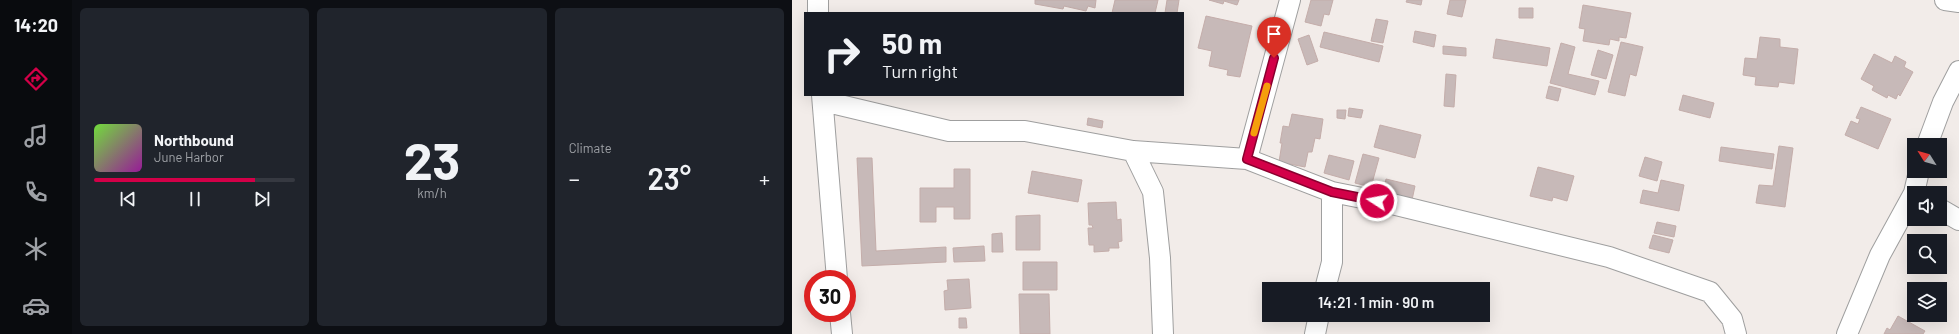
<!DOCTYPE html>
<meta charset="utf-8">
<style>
:root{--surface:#171b24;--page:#20242c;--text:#f1f3f6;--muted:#9ea1a6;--line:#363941;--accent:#d30048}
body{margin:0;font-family:Barlow,sans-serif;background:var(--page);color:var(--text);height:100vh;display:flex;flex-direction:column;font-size:15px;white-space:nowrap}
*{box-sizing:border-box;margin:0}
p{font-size:13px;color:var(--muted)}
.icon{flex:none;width:22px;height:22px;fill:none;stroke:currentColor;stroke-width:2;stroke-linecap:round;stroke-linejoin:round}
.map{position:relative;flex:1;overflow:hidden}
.details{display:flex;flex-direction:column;gap:8px;padding:8px;background:#0d0f14;width:720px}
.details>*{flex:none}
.banner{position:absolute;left:12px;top:12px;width:380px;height:84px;border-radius:0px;box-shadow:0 4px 16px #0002;background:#171b24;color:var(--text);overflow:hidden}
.needle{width:26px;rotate:307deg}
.buttons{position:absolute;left:1115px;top:138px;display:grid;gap:8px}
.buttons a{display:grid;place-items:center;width:40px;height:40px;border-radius:0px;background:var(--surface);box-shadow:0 4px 16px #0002;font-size:20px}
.speed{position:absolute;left:12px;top:270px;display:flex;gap:8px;font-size:20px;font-weight:700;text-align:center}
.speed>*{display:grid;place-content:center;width:52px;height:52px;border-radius:50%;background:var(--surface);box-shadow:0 4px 16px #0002;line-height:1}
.speed .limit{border:6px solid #d22;background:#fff;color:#111}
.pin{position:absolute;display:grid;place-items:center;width:34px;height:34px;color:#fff;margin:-41px -17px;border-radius:50% 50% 50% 0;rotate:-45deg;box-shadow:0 0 4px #0007}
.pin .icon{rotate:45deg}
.me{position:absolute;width:44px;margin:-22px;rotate:281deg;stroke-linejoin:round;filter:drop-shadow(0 0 3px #0008)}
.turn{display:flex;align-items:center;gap:14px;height:84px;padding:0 12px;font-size:18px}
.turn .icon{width:52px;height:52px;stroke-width:2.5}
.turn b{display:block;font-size:28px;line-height:34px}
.big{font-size:30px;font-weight:600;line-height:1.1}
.details .card{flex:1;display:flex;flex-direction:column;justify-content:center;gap:6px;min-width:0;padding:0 14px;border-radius:6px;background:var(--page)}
.details .dial{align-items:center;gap:0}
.dial b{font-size:52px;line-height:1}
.song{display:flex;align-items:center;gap:12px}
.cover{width:48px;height:48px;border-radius:6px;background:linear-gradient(135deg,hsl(100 70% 55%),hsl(300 70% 35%))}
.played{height:4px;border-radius:2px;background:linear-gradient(90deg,var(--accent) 80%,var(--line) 80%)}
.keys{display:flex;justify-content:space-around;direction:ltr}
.heat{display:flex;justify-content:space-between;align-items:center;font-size:22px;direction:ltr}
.details .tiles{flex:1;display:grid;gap:8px;grid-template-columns:repeat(3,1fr)}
.trip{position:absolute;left:470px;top:282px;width:228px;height:40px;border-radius:0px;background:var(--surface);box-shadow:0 4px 16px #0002;font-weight:600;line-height:40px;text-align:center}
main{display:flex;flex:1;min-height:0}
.tabs{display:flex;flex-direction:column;width:72px;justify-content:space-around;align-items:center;background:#090b0e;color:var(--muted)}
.tabs .icon{width:28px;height:28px}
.tabs .active{color:var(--accent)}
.tabs b{font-size:18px;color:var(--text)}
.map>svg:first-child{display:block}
.building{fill:#c7b9b8;stroke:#c4adaa}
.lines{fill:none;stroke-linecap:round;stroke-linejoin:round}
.minor-casing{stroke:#9f9f9f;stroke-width:22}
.minor{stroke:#fff;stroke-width:20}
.route-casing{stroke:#89002f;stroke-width:10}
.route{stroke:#d30048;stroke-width:7}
.slow{stroke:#f59e0b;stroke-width:7}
</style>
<main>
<nav class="tabs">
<b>14:20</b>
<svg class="icon active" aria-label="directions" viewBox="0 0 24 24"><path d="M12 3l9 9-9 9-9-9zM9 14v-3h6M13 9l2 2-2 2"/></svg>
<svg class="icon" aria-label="music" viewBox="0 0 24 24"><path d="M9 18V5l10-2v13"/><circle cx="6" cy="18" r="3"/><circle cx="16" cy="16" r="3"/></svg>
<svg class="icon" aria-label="phone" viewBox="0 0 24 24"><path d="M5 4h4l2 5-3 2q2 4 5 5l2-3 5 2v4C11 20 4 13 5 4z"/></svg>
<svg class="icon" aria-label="climate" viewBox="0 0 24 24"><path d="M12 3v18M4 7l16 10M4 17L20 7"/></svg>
<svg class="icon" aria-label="car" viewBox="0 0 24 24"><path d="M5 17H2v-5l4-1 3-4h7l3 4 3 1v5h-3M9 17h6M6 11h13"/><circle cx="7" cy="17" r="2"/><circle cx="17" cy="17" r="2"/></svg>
</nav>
<section class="details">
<div class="tiles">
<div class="card">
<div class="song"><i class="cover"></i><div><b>Northbound</b><p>June Harbor</p></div></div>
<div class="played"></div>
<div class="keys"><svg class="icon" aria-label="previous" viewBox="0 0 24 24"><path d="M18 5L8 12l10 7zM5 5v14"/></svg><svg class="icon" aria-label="pause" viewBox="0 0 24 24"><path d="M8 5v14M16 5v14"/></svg><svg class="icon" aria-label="next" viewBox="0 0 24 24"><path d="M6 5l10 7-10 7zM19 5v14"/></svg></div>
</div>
<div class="card dial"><b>23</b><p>km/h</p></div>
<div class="card"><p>Climate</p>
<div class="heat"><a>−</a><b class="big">23°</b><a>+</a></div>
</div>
</div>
</section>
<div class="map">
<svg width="1167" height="334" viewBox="0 0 1167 334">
<rect width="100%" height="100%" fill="#f2ece9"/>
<path class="building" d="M243,0H304L303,8L296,6L294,11L272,6L271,9L243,4Z
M323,0H366L363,13H320Z
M375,0H387L385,13H373Z
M417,0H447L445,5L432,1L431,4Z
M519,0H541L537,15L532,14L529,26L513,22Z
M615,0H630L629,5L614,2Z
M658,0H674L670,17L655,14Z
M791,5L839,13L834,38L827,37V41L818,39L817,45L791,41L793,29L787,28Z
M727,8H741V18H727Z
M414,16L460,26L448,77L435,75L436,70L417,66L420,51L406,48Z
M584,19L596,21L591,43L579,41Z
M623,31L644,35L642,47L621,42Z
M532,32L591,46L587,62L528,47Z
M517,35L526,61L515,65L506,39Z
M968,37L988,39V47L1006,49L1002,84L987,82L986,87L963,85L964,77L951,75L953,58L965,59Z
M704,39L758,48L755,66L701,58Z
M829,42L851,47L844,76L838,74L833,96L816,92Z
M769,43L783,47L776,74L807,81L803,95L758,83Z
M651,46L674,48V56L651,54Z
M806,50L821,55L814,79L799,75Z
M1082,54L1100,63L1103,56L1114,62L1112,67L1121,72L1108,96L1106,94L1104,99L1096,95L1095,98L1080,90L1082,86L1069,79Z
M654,74L664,75L662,107L652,106Z
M757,86L769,89L766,101L754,98Z
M891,95L922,103L918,118L887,110Z
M1069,107L1099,119L1086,149L1053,135L1059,121L1066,124L1068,119L1064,118Z
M557,108L571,110L569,118L556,116Z
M545,110H554L553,119L545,118Z
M500,114L531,119L528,139L523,138L520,152H516L513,167L487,162L490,143H488L491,126L497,127Z
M296,118L311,121L310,128L295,125Z
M588,125L629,135L623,158L582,147Z
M987,146L1001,148L993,207L964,203L967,185L981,186Z
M929,147L982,154L980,169L927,161Z
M571,154L587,158L579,187L563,183Z
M537,155L562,161L557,180L532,173Z
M853,157L870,162L865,181L847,176Z
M65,158H80L84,251L154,247V262L70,266Z
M746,167L782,176L775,201L761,197L760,201L738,196Z
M162,169H178V219H162V207H144V222H128V188H162Z
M240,171L290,180L286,202L236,193Z
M594,179L623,186L620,200L591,193Z
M869,180L892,185L887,211L848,203L851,190L866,193Z
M324,202L325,220L329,219L330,241L326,242L327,248H317V251L302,252V245H297L296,228H301L300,225H297L296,203Z
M248,215V250H224V216Z
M865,222L884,226L882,237L862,233Z
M210,233L211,252H200V234Z
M861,235L881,240L877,253L857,248Z
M192,246L193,261L162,262L161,248Z
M231,262H265V290H231Z
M177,279L179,308L153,310L152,291L156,290L155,280Z
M227,294H257L258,334H228Z
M1106,316L1133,331L1131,334H1092L1095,328L1098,330Z
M167,318H174L175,328H167Z"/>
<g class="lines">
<g class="minor-casing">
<path id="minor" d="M26,0V13
M1153,0L1167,2
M30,95L45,279
M31,101L157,131H233L341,151L455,159L540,192L600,204L817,257L918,292L940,319L944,334
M1135,145L1151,102L1167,71
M341,151L361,192L368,258L371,334
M455,159L498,0
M1148,209L1167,220
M533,289L540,262V192
M48,313L50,334
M523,334L527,315
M1055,334L1088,255L1122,193L1127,171"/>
</g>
<use href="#minor" class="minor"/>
</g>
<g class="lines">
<g class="route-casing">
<path id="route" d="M482,58L455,159L540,192L585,201"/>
</g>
<use href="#route" class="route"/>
<path class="slow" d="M462,133L475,86"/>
</g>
</svg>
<div class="buttons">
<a><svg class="needle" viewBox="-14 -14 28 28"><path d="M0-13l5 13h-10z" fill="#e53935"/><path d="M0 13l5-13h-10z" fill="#9ea1a6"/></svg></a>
<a><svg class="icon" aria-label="sound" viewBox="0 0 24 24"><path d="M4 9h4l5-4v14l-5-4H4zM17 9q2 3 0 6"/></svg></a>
<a><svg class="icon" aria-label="search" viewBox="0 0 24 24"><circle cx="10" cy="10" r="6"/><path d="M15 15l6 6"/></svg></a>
<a><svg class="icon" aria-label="layers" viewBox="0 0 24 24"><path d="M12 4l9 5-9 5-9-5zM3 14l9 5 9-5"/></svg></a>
</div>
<div class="speed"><div class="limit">30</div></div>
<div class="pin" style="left:482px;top:58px;background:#d93025"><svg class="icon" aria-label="arrive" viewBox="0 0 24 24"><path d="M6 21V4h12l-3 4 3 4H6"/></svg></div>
<svg class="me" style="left:585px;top:201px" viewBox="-20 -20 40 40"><circle r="17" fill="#d30048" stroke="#fff" stroke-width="3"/><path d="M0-11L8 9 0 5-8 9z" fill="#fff"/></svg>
<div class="trip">14:21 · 1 min · 90 m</div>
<div class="banner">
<div class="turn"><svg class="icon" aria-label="right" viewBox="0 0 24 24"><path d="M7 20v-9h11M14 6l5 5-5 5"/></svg><div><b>50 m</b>Turn right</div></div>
</div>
</div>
</main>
